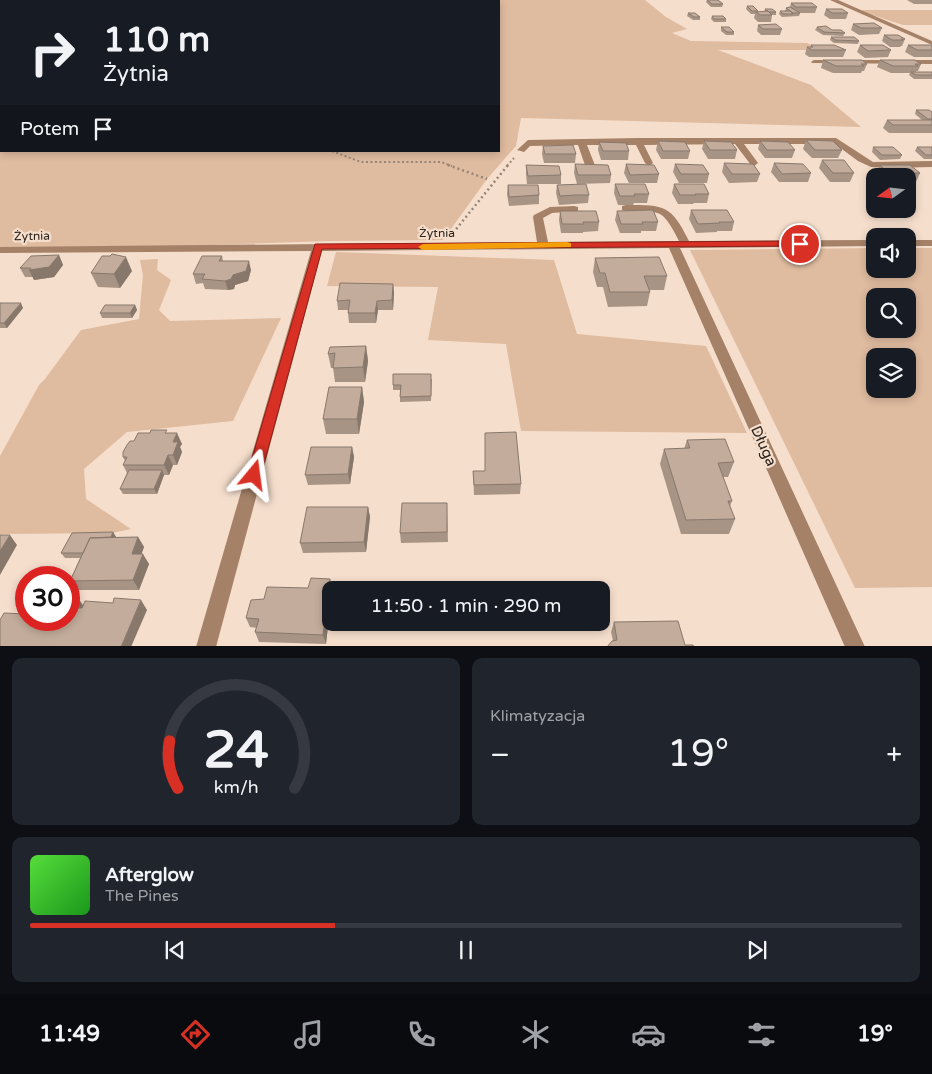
<!DOCTYPE html>
<html lang="pl">
<meta charset="utf-8">
<style>
:root{--surface:#171b24;--page:#20242c;--text:#f1f3f6;--muted:#9ea1a6;--line:#363941;--accent:#d93025}
body{margin:0;font-family:"Varela Round",sans-serif;background:var(--page);color:var(--text);height:100vh;display:flex;flex-direction:column;font-size:19px;white-space:nowrap}
*{box-sizing:border-box;margin:0}
p{font-size:16px;color:var(--muted)}
.icon{flex:none;width:28px;height:28px;fill:none;stroke:currentColor;stroke-width:2;stroke-linecap:round;stroke-linejoin:round}
.map{position:relative;height:646px;overflow:hidden}
.side{display:flex;flex-direction:column;gap:12px;padding:12px;background:#0d0f14;flex:1}
.side>*{flex:none}
.hud{position:absolute;left:0px;top:0px;width:500px;height:152px;box-shadow:0 2px 8px #0003;background:#171b24;color:var(--text);overflow:hidden}
.needle{width:32px;rotate:255deg}
.fabs{position:absolute;left:866px;top:168px;display:grid;gap:10px}
.fabs a{display:grid;place-items:center;width:50px;height:50px;border-radius:10px;background:var(--surface);box-shadow:0 2px 8px #0003;font-size:25px}
.speed{position:absolute;left:15px;top:566px;display:flex;gap:10px;font-size:25px;font-weight:700;text-align:center}
.speed>*{display:grid;place-content:center;width:65px;height:65px;border-radius:50%;background:var(--surface);box-shadow:0 2px 8px #0003;line-height:1}
.speed .limit{border:8px solid #d22;background:#fff;color:#111}
.pin{position:absolute;display:grid;place-items:center;width:42px;height:42px;color:#fff;margin:-21px;border:2px solid #fff;border-radius:50%;box-shadow:0 1px 5px #0007}
.me{position:absolute;width:55px;margin:-28px;rotate:16deg;stroke-linejoin:round;filter:drop-shadow(0 0 4px #0008)}
.turn{display:flex;align-items:center;gap:18px;height:105px;padding:0 20px;font-size:22px}
.turn .icon{width:65px;height:65px;stroke-width:2.5}
.turn b{display:block;font-size:35px;line-height:42px}
.then{display:flex;align-items:center;height:48px;padding:0 20px;background:#0003;gap:10px;font-size:19px}
.big{font-size:38px;font-weight:600;line-height:1.1}
.side .widget{flex:1;display:flex;flex-direction:column;justify-content:center;gap:8px;min-width:0;padding:0 18px;border-radius:10px;background:var(--page)}
.side .dial{align-items:center;gap:0}
.dial svg{height:130px;overflow:visible;fill:none;stroke:var(--line);stroke-width:7;stroke-linecap:round;text-anchor:middle}
.dial text{fill:var(--text);stroke:none}
.song{display:flex;align-items:center;gap:15px}
.cover{width:60px;height:60px;border-radius:8px;background:linear-gradient(135deg,hsl(110 70% 55%),hsl(120 70% 35%))}
.played{height:5px;border-radius:2px;background:linear-gradient(90deg,var(--accent) 35%,var(--line) 35%)}
.keys{display:flex;justify-content:space-around;direction:ltr}
.heat{display:flex;justify-content:space-between;align-items:center;font-size:28px;direction:ltr}
.side .tiles{flex:1;display:grid;gap:12px;grid-template-columns:1fr 1fr}
.widget:last-child{grid-column:span 2}
.trip{position:absolute;left:322px;top:581px;width:288px;height:50px;border-radius:10px;background:var(--surface);box-shadow:0 2px 8px #0003;font-weight:600;line-height:50px;text-align:center}
.tabs{display:flex;height:80px;justify-content:space-around;align-items:center;background:#090b0e;color:var(--muted)}
.tabs .icon{width:35px;height:35px}
.tabs .on{color:var(--accent)}
.tabs b{font-size:22px;color:var(--text)}
.map>svg:first-child{display:block}
.green{fill:#dfbb9f;fill-rule:evenodd}
.lines{fill:none;stroke-linecap:round;stroke-linejoin:round}
.path-far1{stroke:#968679;stroke-width:2;stroke-dasharray:2 2.5;stroke-linecap:butt}
.path{stroke:#968679;stroke-width:2.5;stroke-dasharray:2 3;stroke-linecap:butt}
.minor{fill:#a48167;fill-rule:evenodd}
.wall{fill:#a89485}
.shaded-wall{fill:#88786c}
.building{fill:#c3ac9b;stroke:#88786c}
.route{fill:#d93025;stroke:#8d1f18}
.slow{fill:#f59e0b}
.labels{text-anchor:middle;stroke-width:4.5;stroke-linejoin:round;paint-order:stroke}
.street-label{font-size:12px;fill:#2c241d;stroke:#f6decc}
.near-street-label{font-size:15px;fill:#2c241d;stroke:#f6decc}
</style>
<div class="map">
<svg width="932" height="647" viewBox="0 0 932 647">
<rect width="100%" height="100%" fill="#f6decc"/>
<path class="green" d="M0,0H645L666,17L687,29L672,33L691,41L807,43L824,50H718L811,85L861,127L521,118L516,146L487,179L443,240L330,241L0,252ZM1,1H499V151H1Z
M857,10H932V25H903Z
M875,248V269H908V248H932V587L855,588L690,250ZM908,296V329H875V296ZM908,356V389H875V356Z
M336,252L554,260L577,334L706,346L747,433L521,431L506,344L428,340L438,287L327,286Z
M158,259L157,270L171,280L159,310L170,321L281,318L233,421L127,432L84,469L86,499L131,529L112,533L0,534V456L39,385L45,379L81,330L139,319L143,275L140,260Z"/>
<g class="lines">
<path class="path-far1" d="M332,151L361,162H441L452,166
M507,166L514,158"/>
<path class="path" d="M448,165L487,179
M453,233L508,165"/>
<path class="minor" d="M830,0H838L932,41V45Z
M814,60H932V64L812,63L811,62Z
M638,138H836L873,162L932,161V167L888,168L871,167L858,161L835,144H744L758,163L754,166L751,165L735,144L644,145L653,163L649,166L645,163L636,145H587L596,168L591,171L586,168L578,145L530,146L524,152L517,150L528,140Z
M626,205C665,205 671,205 689,241L875,240V246L680,248L865,647H845L669,248L322,251L216,647H196L311,251L0,253V247L537,242L533,217L534,215L550,207L574,206L578,207V211L552,213L543,218L548,242L679,241C658,199 658,218 622,210V206Z
M908,240H932V246H908Z"/>
</g>
<path class="wall" d="M707,0H718L723,4L722,7H711L706,2Z
M907,0H932V4H914Z
M791,3L817,7L815,13H800L799,16L782,17L779,14L780,11H785L786,8L790,7Z
M747,6L758,11V12H764L765,9L776,12V15H772L771,22H758L754,18L755,14H751L746,9Z
M826,9L848,13L846,19H830L824,15Z
M688,13L700,17V20H693L687,16Z
M712,16L726,19V22H714L711,19Z
M853,24L882,28L879,34L859,35L851,30Z
M758,25L782,29L780,35H761L757,31Z
M721,27L734,32V35H726L721,31Z
M817,27L832,30L845,33L843,36L823,35L815,30Z
M884,35L905,39L902,46H901L900,47H890L882,41Z
M831,37L859,41L858,44L834,43L830,40Z
M811,45L846,50L843,57H809L805,54L807,47H810Z
M860,45L891,50L888,57L865,58L857,52Z
M908,45H932V57H914L905,52Z
M823,60L867,64L864,71H862L861,73H833L821,68Z
M880,60L921,64L918,71H916V72H932V79H914L909,75L910,73H891L877,67Z
M916,110L932,112V133H889L883,128L887,120H922L915,114Z
M806,140L842,150L838,158H812L803,149Z
M658,141L690,151L688,159H661L656,150Z
M704,141L737,150L735,159H708L702,149Z
M760,141L795,150L792,158H765L758,149Z
M599,142L629,151L628,160H601L598,150Z
M543,146L576,154L575,163H544L542,154Z
M873,147L902,155L900,159L880,160L872,152Z
M917,147H932V159H924L915,151Z
M822,160L854,173L850,182H830L819,168Z
M724,163L760,174L757,182L729,183L722,172Z
M774,163L811,173L808,182H779L771,172Z
M575,164L611,175L610,183L577,184L574,173Z
M626,164L659,174L657,183H629L624,173Z
M675,164L709,174L707,183H679L673,172Z
M526,165L561,175V184H527L526,174Z
M880,165L920,173L916,182H908V176H879L876,173Z
M615,184L649,194L647,203H634L633,205H618L614,193Z
M674,184L709,194L707,203H694L693,204H678L672,193Z
M508,185L539,195V204L509,206L507,194Z
M557,185L589,195L588,203L574,204L559,205L556,193Z
M691,210L734,222L732,231H717V232L696,233L689,219Z
M560,211L599,222L598,231L583,232V233H561L559,220Z
M617,211L658,222L656,231H641V233H620L615,220Z
M59,255L63,265L54,277L34,280L33,277H25L20,268Z
M222,256L223,261L251,270L248,281L235,285L234,289L228,290L205,289L203,283L196,284L193,274Z
M595,258L667,276L664,290H649L650,292L647,306L608,307L603,287H597L593,272Z
M132,271L120,288L98,287L91,273Z
M393,284L394,293L393,310H378L376,323H349L348,313V310H338L337,301Z
M0,303L23,308L7,328H0Z
M135,305L137,310L132,318H102L100,313Z
M366,346L368,361L365,382H335L333,368H331L328,354Z
M432,379L431,401L400,402V390H393V385Z
M362,387L364,402L359,434H326L323,419Z
M168,433L182,444L180,447L182,452L177,465H173L169,475H164L157,494H123L120,489L127,473L123,465L125,461L123,457L134,441Z
M485,433L521,484L520,494L474,495L473,471H485Z
M687,440L734,462L728,477H723L732,501L730,506L735,519L729,534H681L660,464L664,449H684Z
M352,447L354,457L350,484L308,485L305,475Z
M447,503L448,542L401,543L400,533Z
M368,507L370,517L366,552L303,553L300,543Z
M113,532L116,537H138L144,547L141,554L149,564L139,590H77L70,581L80,558H65L61,553Z
M330,579L332,589L326,644L259,642L255,632L257,628L250,627L246,618L264,599L308,588Z
M614,622L685,645L694,647L613,641L611,632Z"/>
<path class="shaded-wall" d="M59,255L63,265L54,277L34,280L29,270Z
M126,257L132,271L120,288L114,274Z
M249,261L251,270L248,281L235,285L234,289L228,290L225,281L233,275Z
M393,284L394,293L393,310L392,300Z
M377,301L378,310L376,323L375,313Z
M21,303L23,308L7,328L4,323Z
M135,305L137,310L132,318L130,313Z
M366,346L368,361L365,382L363,367Z
M362,387L364,402L359,434L357,419Z
M177,433L182,444L180,447L182,452L177,465L173,455V442Z
M352,447L354,457L350,484L348,474Z
M168,455L173,465L169,475L164,465Z
M162,470L164,475L157,494L154,489Z
M368,507L370,517L366,552L364,542Z
M113,532L116,537L109,542Z
M10,535L17,545L0,575V551Z
M138,537L144,547L138,564L132,554Z
M143,554L149,564L139,590L133,580Z
M330,579L332,589V590H331V599L326,644L323,635Z
M78,598L85,608H73Z
M141,600L147,610L131,647H121Z"/>
<path class="building" d="M707,0H718L723,4H712Z
M791,3H812L817,7H796Z
M747,6H753L758,11H752Z
M790,7L800,13H793L786,8Z
M765,9H772L776,12H769Z
M826,9H842L848,13H832Z
M768,11L772,15H760L756,12Z
M780,11H790L793,14H783Z
M688,13H695L700,17H694Z
M712,16H723L726,19H714Z
M874,23L882,28H861L853,24Z
M776,24L782,29H763L758,25Z
M826,26L832,30H841L845,33L824,32L817,27Z
M721,27H729L734,32H727Z
M884,35H898L905,39H901L903,40H892Z
M831,37H854L859,41L835,40Z
M811,45H834L846,50H812L807,47H813Z
M860,45H883L891,50L868,51Z
M908,45H932V50H917Z
M823,60H862L867,64H861L864,66H836Z
M880,60H915L921,64H915L918,66H893Z
M911,72H932V75H916Z
M916,110H929L932,112V119H928Z
M887,120H932V125H893Z
M806,140L833,141L842,150H815Z
M658,141L685,142L690,151H663Z
M704,141L731,142L737,150H710Z
M760,141L788,142L795,150H767Z
M599,142L626,143L629,151H603Z
M573,145L576,154H545L543,146Z
M873,147H893L902,155H882Z
M917,147H932V155H926Z
M822,160H844L854,173H833Z
M724,163L753,164L760,174H732Z
M774,163L803,164L811,173L782,174Z
M575,164L608,165L611,175H578Z
M626,164L654,165L659,174L630,175Z
M675,164L703,165L709,174H681Z
M526,165L559,166L561,175L528,176Z
M880,165H910L920,173L889,174Z
M586,184L589,195H575L560,196L557,185Z
M615,184H645L649,194H634L635,196H620Z
M674,184H704L709,194H695L696,195H680Z
M508,185H538L539,195L509,197Z
M653,210L658,222H642L643,224H621L617,211Z
M691,210H727L734,222H719L720,223L698,224Z
M560,211H596L599,222H583L584,224H562Z
M112,254L126,257L114,274L91,273L102,256H110Z
M59,255L49,267L29,270L31,268H20L31,256Z
M202,256H222L219,261H249L246,271L233,275L231,279L225,281L202,279L205,274H193Z
M659,257L667,276H644L650,292H610L605,273H600L595,258Z
M340,283L393,284L392,300L377,301L375,313H348L350,300L337,301Z
M0,303H21L4,323H0Z
M105,305H135L130,313H100Z
M366,346L363,367L333,368L335,353L328,354L330,347Z
M393,374H431V396L400,397L401,385H393Z
M329,387H362L357,419H323Z
M151,430H167L165,433H177L173,442H178L173,455H168L164,465H123L127,457H123V452L127,445L130,441H134L138,433H150Z
M516,432L521,484L474,485L473,471H485V433Z
M725,439L734,462L718,463L732,501H728L735,519L686,520L664,449L690,448L687,440Z
M311,447H352L348,474L305,475Z
M129,470H162L154,489H120Z
M402,503H447V532L400,533Z
M307,507H368L364,542L300,543Z
M113,532L111,537L90,538L83,553H61L72,533Z
M0,535H10L0,551Z
M138,537L132,554H143L133,580L70,581L90,538Z
M311,578L330,579L323,635L255,632L259,619L246,618L251,600L264,599L267,587L308,588Z
M69,598H78L73,608H82L85,601L113,603L114,598L141,600L121,647H0V620L4,613L26,614V620H69Z
M678,621L685,645H693L694,647H607L612,641L617,640L614,622Z"/>
<path class="route" d="M800,241L803,242V246L322,249L261,475L259,479L254,481L249,479L247,475L315,244Z"/>
<path class="slow" d="M567,242L571,243V247L423,250L418,247L423,244Z"/>
<g class="labels">
<g class="street-label">
<text x="437" y="237">Żytnia</text>
<text transform="translate(32 236) rotate(-1)" y="4">Żytnia</text>
</g>
<g class="near-street-label">
<text transform="translate(764 446) rotate(66)" y="5">Długa</text>
</g>
</g>
</svg>
<div class="fabs">
<a><svg class="needle" viewBox="-14 -14 28 28"><path d="M0-13l5 13h-10z" fill="#e53935"/><path d="M0 13l5-13h-10z" fill="#9ea1a6"/></svg></a>
<a><svg class="icon" aria-label="sound" viewBox="0 0 24 24"><path d="M4 9h4l5-4v14l-5-4H4zM17 9q2 3 0 6"/></svg></a>
<a><svg class="icon" aria-label="search" viewBox="0 0 24 24"><circle cx="10" cy="10" r="6"/><path d="M15 15l6 6"/></svg></a>
<a><svg class="icon" aria-label="layers" viewBox="0 0 24 24"><path d="M12 4l9 5-9 5-9-5zM3 14l9 5 9-5"/></svg></a>
</div>
<div class="speed"><div class="limit">30</div></div>
<div class="pin" style="left:800px;top:244px;background:#d93025"><svg class="icon" aria-label="arrive" viewBox="0 0 24 24"><path d="M6 21V4h12l-3 4 3 4H6"/></svg></div>
<svg class="me" style="left:254px;top:475px" viewBox="-20 -20 40 40"><path d="M0-17L14 15 0 8-14 15z" fill="#d93025" stroke="#fff" stroke-width="4"/></svg>
<div class="trip">11:50 · 1 min · 290 m</div>
<div class="hud">
<div class="turn"><svg class="icon" aria-label="right" viewBox="0 0 24 24"><path d="M7 20v-9h11M14 6l5 5-5 5"/></svg><div><b>110 m</b>Żytnia</div></div>
<div class="then">Potem<svg class="icon" aria-label="arrive" viewBox="0 0 24 24"><path d="M6 21V4h12l-3 4 3 4H6"/></svg></div>
</div>
</div>
<section class="side">
<div class="tiles">
<div class="widget dial"><svg viewBox="0 0 100 80">
<path d="M14 69A42 42 0 1 1 86 69"/>
<path d="M14 69A42 42 0 0 1 9 40" stroke="#d93025"/>
<text x="50" y="56" font-size="32" font-weight="700">24</text>
<text x="50" y="72" font-size="11">km/h</text>
</svg></div>
<div class="widget"><p>Klimatyzacja</p>
<div class="heat"><a>−</a><b class="big">19°</b><a>+</a></div>
</div>
<div class="widget">
<div class="song"><i class="cover"></i><div><b>Afterglow</b><p>The Pines</p></div></div>
<div class="played"></div>
<div class="keys"><svg class="icon" aria-label="previous" viewBox="0 0 24 24"><path d="M18 5L8 12l10 7zM5 5v14"/></svg><svg class="icon" aria-label="pause" viewBox="0 0 24 24"><path d="M8 5v14M16 5v14"/></svg><svg class="icon" aria-label="next" viewBox="0 0 24 24"><path d="M6 5l10 7-10 7zM19 5v14"/></svg></div>
</div>
</div>
</section>
<nav class="tabs">
<b>11:49</b>
<svg class="icon on" aria-label="directions" viewBox="0 0 24 24"><path d="M12 3l9 9-9 9-9-9zM9 14v-3h6M13 9l2 2-2 2"/></svg>
<svg class="icon" aria-label="music" viewBox="0 0 24 24"><path d="M9 18V5l10-2v13"/><circle cx="6" cy="18" r="3"/><circle cx="16" cy="16" r="3"/></svg>
<svg class="icon" aria-label="phone" viewBox="0 0 24 24"><path d="M5 4h4l2 5-3 2q2 4 5 5l2-3 5 2v4C11 20 4 13 5 4z"/></svg>
<svg class="icon" aria-label="climate" viewBox="0 0 24 24"><path d="M12 3v18M4 7l16 10M4 17L20 7"/></svg>
<svg class="icon" aria-label="car" viewBox="0 0 24 24"><path d="M5 17H2v-5l4-1 3-4h7l3 4 3 1v5h-3M9 17h6M6 11h13"/><circle cx="7" cy="17" r="2"/><circle cx="17" cy="17" r="2"/></svg>
<svg class="icon" aria-label="filters" viewBox="0 0 24 24"><path d="M4 7h16M4 17h16"/><circle cx="9" cy="7" r="2"/><circle cx="15" cy="17" r="2"/></svg>
<b>19°</b>
</nav>
